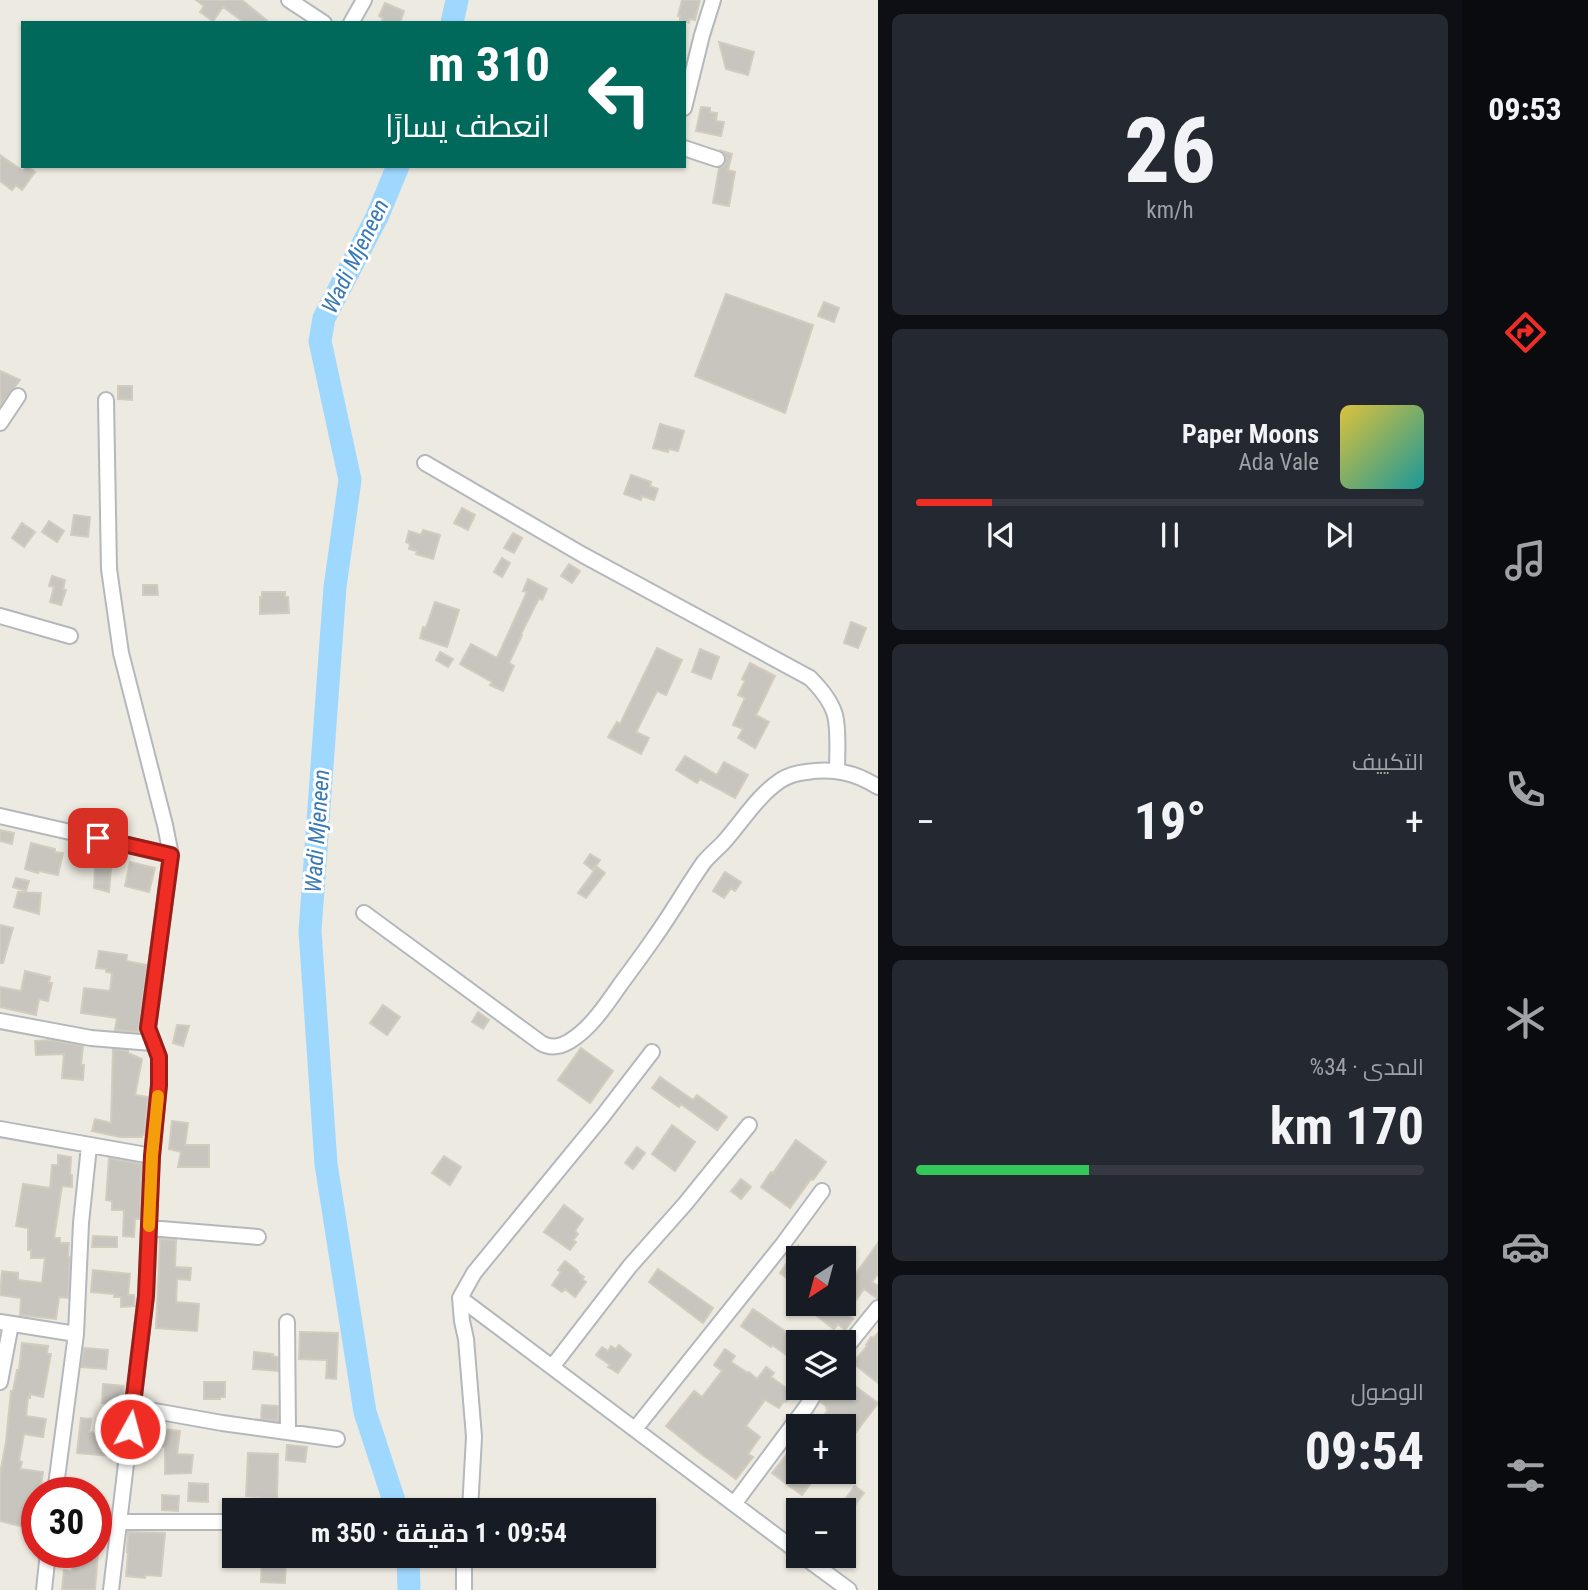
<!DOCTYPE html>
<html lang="ar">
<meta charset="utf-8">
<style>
:root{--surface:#171b24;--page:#242831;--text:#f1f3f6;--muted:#9ea1a6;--line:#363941;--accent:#f02d24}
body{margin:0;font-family:"Roboto Condensed",Cairo,sans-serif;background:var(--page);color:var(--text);direction:rtl;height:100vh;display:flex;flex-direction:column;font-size:26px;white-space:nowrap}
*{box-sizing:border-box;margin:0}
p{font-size:23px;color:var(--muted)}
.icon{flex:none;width:38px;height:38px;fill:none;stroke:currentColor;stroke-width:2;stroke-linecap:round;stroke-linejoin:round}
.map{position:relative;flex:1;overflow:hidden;direction:ltr}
.sheet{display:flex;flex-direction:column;gap:14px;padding:14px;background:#0d0f14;width:584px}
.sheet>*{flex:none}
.guide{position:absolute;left:21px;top:21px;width:665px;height:147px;border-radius:0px;box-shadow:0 2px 5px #0004;direction:rtl;background:#00695c;color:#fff;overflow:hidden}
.needle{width:46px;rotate:216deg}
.tools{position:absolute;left:786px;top:1246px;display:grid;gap:14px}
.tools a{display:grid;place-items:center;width:70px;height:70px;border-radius:0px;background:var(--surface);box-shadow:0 2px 5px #0004;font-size:35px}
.speed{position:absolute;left:21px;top:1477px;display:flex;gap:14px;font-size:35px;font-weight:700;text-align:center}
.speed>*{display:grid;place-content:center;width:91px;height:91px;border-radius:50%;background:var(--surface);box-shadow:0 2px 5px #0004;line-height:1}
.speed .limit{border:10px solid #d22;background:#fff;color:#111}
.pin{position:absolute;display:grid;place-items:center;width:60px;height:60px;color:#fff;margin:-30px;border-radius:14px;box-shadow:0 4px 10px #0006}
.me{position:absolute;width:77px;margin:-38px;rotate:7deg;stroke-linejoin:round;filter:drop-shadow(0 0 5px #0008)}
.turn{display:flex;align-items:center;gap:24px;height:147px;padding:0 21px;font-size:32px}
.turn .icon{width:91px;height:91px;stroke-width:2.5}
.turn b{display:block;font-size:49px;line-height:60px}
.big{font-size:52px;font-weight:700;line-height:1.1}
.sheet .tile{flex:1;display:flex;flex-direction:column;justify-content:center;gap:10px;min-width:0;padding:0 24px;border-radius:10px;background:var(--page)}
.sheet .dial{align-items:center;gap:0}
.dial b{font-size:91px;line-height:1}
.song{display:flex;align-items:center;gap:21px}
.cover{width:84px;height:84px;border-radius:10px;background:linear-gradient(135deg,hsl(50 70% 55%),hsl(180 70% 35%))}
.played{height:7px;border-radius:4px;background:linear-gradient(90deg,var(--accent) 15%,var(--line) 15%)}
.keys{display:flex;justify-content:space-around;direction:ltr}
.heat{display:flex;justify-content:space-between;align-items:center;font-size:38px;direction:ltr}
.charge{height:10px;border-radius:5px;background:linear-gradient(90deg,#34c759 34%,var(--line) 0)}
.trip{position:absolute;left:222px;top:1498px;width:434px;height:70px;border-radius:0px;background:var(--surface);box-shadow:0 2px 5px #0004;font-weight:700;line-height:70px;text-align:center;direction:rtl}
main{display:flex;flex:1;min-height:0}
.menu{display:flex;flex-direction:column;width:126px;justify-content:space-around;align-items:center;background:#090b0e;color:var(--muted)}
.menu .icon{width:49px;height:49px}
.menu .selected{color:var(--accent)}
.menu b{font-size:32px;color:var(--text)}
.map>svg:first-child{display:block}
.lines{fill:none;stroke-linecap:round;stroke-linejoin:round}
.river{stroke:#9fd8ff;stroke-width:23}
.building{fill:#c8c5be;stroke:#d2ccbf;stroke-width:2}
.minor-casing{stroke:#b4b8bc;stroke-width:18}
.minor{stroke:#fff;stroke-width:14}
.route-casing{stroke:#9c1d17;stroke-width:18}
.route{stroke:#f02d24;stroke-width:12}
.slow{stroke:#f59e0b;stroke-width:12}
.labels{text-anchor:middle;stroke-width:6;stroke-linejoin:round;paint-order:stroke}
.water-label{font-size:23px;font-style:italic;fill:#3979b5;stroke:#fff}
</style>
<main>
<nav class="menu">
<b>09:53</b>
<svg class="icon selected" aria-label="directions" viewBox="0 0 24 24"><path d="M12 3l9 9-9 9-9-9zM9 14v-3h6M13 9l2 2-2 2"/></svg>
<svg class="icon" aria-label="music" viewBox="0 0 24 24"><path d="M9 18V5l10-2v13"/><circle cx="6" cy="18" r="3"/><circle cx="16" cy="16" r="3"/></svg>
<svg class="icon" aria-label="phone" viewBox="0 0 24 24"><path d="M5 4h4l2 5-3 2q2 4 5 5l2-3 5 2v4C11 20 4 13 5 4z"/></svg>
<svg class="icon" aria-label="climate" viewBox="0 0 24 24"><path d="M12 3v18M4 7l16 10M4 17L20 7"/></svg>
<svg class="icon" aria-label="car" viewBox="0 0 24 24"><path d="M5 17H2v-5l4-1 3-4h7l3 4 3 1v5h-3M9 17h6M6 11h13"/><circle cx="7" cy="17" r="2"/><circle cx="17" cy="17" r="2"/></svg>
<svg class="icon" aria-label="filters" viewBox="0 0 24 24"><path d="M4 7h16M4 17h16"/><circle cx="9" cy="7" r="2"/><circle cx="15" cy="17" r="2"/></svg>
</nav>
<section class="sheet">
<div class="tile dial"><b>26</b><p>km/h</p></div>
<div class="tile">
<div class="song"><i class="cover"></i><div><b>Paper Moons</b><p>Ada Vale</p></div></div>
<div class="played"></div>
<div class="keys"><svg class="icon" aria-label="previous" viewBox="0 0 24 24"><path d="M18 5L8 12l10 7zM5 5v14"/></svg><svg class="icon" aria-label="pause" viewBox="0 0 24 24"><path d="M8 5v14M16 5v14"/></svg><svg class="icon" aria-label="next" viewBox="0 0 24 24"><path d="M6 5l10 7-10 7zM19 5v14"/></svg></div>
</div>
<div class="tile"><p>التكييف</p>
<div class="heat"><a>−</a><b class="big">19°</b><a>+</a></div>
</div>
<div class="tile"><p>المدى · 34%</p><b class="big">170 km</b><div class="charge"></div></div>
<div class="tile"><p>الوصول</p><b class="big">09:54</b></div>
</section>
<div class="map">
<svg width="878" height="1590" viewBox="0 0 878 1590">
<rect width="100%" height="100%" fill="#edeae1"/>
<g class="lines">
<path class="river" d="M452,23L457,0
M397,1510L365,1412L326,1164L310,931L335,587L350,480L320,341L324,318L377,217L398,166
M408,1556L409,1590"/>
</g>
<path class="building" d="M196,0H242L270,23H245L223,7L213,21L200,12L204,6Z
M682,0H700L695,20L690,19L689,23L680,20V16H678Z
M385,3L404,11L400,23H381L383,18L379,16Z
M719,42L754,52L748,75L726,69Z
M701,107L710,108V112L717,113L716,121L724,122L721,136L696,131Z
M722,151L732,154L728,170L735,172L729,206L713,203L719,168L724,166L726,161V156Z
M0,155L23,171L27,166L35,172L22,190L16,185L12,190L0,181Z
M726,294L813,325L785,413L695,376Z
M824,302L839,308L834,322L818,316Z
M0,371L20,380L0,406Z
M118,386H132V400L118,399Z
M660,424L684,431L678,451L669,449L668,452L653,448Z
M631,475L651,482L650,486L658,489L654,500L642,496L641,500L624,494Z
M462,508L475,515L468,530L454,523Z
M74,515L90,517L88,537L71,535Z
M49,521L64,531L57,542L42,532Z
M22,523L35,532L24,547L12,538Z
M423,530L440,535L433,559L416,554L417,551L409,549L410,544L406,542L409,531L421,535Z
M513,533L522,538L514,553L504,548Z
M502,558L510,563L502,577L494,572Z
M569,564L580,571L572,583L561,576Z
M52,576L65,580L63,590H66L61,605L50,602L54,587L49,586Z
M528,579L547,589L542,600L539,598L521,634L522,635L509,663L514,666L503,691L490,685L492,682L460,664L471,644L497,658L527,592L523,591Z
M143,585H157L158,595H143Z
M262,592H285V597H288L289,613L260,614V597H262Z
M435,602L459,610L447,647L420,638L423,627L426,628Z
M851,622L866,628L858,648L844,643Z
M657,648L682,660L666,695L657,691L636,732L649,738L641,754L608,737L617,722L620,724Z
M700,649L719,657L711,679L692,672Z
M440,652L453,659L448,667L436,660Z
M750,663L775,676L756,715L769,722L755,748L738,738L743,729L733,725L745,698L738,695L745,681L742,679Z
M685,756L717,775L724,762L748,775L735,798L700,779L697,783L676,770Z
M0,830L14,833L12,844L0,841Z
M31,843L55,849V852L63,853L58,875L39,871L38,873L25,869Z
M590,854L600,860L593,870L584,863Z
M130,862L155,868L149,892L125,886Z
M597,867L605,873L586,898L578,893Z
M95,868L111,869L109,892L94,888Z
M725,872L741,882L735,891L731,888L724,898L713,891Z
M16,878L29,881L26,891L13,887Z
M18,892L41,893L39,914L14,907Z
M0,925L13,928L3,963H0Z
M99,951L127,955L126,961L147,965L138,1032L115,1030L117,1018L81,1013L84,988L110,991L112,973L106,972V969L96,968Z
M25,971L50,977L49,983H52L48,1001L39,999L36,1015L0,1007V987L21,991Z
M383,1005L400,1017L387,1035L370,1023Z
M478,1012L489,1020L483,1029L472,1022Z
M177,1025L189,1026L183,1046L173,1043Z
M51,1040L83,1046L81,1065H84L83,1080L62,1078L64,1054L36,1055L35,1041Z
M581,1048L613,1071L590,1103L558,1080Z
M113,1049L128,1051V1053L142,1059L135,1095L148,1097L144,1135H142V1137H120L92,1131L95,1119L111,1123Z
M660,1077L693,1100L697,1095L727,1117L717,1130L681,1104L679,1107L652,1088Z
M172,1121L188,1123L185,1145H209V1167H178L181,1152L169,1149Z
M672,1125L695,1142L675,1171L652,1154Z
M796,1140L826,1162L813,1180L811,1179L790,1208L761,1187L771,1172L773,1173Z
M637,1147L645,1153L633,1169L625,1163Z
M58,1155L71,1157L70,1174L72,1175V1187L62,1186L54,1238H60V1243H69L68,1256L70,1257L68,1298L59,1297L56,1319L20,1315L21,1298L0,1295L2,1271L18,1273V1280L42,1283L45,1258H31V1250H28V1228L16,1226L23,1184L50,1188L52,1165H58Z
M444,1156L461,1167L450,1185L432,1173Z
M109,1158L142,1164L140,1219H135L134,1237L123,1236L124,1210H112V1201L106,1200Z
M741,1179L751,1187L741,1199L731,1191Z
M564,1205L583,1219L575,1231L578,1234L573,1240L576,1242L570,1250L544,1232Z
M93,1236L117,1237V1247H92Z
M160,1239L176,1240L175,1267L191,1268L190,1280L177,1279L176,1302L199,1304L197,1331L156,1328Z
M878,1243V1274L872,1282L878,1286V1299L864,1289L846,1314L853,1319L845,1330L838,1324L834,1329L809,1310L814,1304H844V1279L849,1283Z
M798,1246V1266L788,1279L780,1273Z
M565,1261L578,1271L577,1272L584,1277L582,1279L586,1282L575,1297L565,1289L562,1292L552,1285L561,1272L558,1270Z
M658,1269L713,1308L703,1323L649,1282Z
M93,1270L130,1274L128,1295H134L135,1306L121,1307V1297H114V1294L91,1292Z
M753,1309L798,1340V1363L772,1345L771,1347L741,1326Z
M300,1332L338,1333L336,1379L326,1378L327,1360L299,1359Z
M878,1333V1383L853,1363L867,1346L866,1345L871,1337L873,1338Z
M22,1343L48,1346L47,1354H51L43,1397L30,1394V1398H28L26,1416L46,1419L43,1437L24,1434L19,1461L22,1462L20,1469L43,1472L40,1493H37L35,1526L24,1524V1527L0,1521V1474L6,1442L11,1391H13L17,1370H19Z
M619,1345L631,1355L618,1373L608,1367L610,1365L596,1355L602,1347L608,1351L611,1346L616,1349Z
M84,1348L108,1350L106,1369L81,1367Z
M725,1349L735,1356L731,1362L748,1373L749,1372L757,1379L766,1367L774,1373L771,1377L793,1393L786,1402L784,1401L779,1408L765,1400L746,1426L760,1437L748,1454L753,1457L736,1479L700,1453L666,1426L694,1391L702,1397L722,1371L714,1365Z
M254,1352L273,1354L272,1356L278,1357V1371L253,1369Z
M844,1378L878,1403L844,1448V1426H816L828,1410L826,1408L827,1407L821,1402L831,1388H844Z
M204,1382H225V1397H220V1399H204Z
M103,1384L124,1386L123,1405L102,1403Z
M262,1405L278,1406V1421L261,1419Z
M81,1418L91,1419L89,1432L115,1435L112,1456L77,1453Z
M152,1428L180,1431L177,1454L193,1455L191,1473L165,1474V1447L150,1445Z
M798,1440V1472H819L802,1495L772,1473Z
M287,1445L307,1447L305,1462L286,1460Z
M248,1453L278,1454L277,1498L246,1496Z
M189,1483L208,1484V1502L188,1501Z
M855,1486L864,1493L855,1505L846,1498Z
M162,1495L179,1496L178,1511L162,1510Z
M128,1532L165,1533L161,1576L145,1575V1578L126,1576L128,1552H127Z
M74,1552H98L95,1590H62L64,1570L72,1571Z
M262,1556H286L285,1583L261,1582Z"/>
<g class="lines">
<g class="minor-casing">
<path id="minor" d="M289,0L324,23
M351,23L364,0
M684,108L702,35L713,0
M684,148L717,159
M106,400L109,569L121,653L165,825L171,855L148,1028L159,1057V1085L152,1156L146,1296L111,1590
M0,423L18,396
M425,463L583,555L810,678C820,688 831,701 835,715C839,731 837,754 837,770
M0,616L70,636
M0,816L171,855
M364,913L541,1043C551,1049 560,1047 570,1041C591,1028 606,1005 620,985C631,970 643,954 654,938C672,913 687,886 704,862C710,855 717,849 723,843C742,822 757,796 781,780C789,775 798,773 806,772C833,768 855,772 878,787
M0,1021L91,1038L152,1043
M0,1129L152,1156
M149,1228L258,1237
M460,1298L798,1552
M0,1322L76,1334
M287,1322L288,1431
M844,1350L878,1308
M552,1367L630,1266L685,1204L749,1125
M0,1382L11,1324
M132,1407L222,1423L337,1439
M635,1429L783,1244L822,1191
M55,1493L76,1334L81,1223L89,1146
M734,1504L807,1406L818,1388
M470,1510L474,1437L466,1339L462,1321L460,1298L474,1273L602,1117L652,1052
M119,1522H234
M803,1556L849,1590
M44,1590L48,1552
M464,1590V1556"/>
</g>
<use href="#minor" class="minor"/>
</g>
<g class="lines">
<g class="route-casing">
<path id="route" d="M98,838L171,855L148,1028L159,1057V1085L152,1156L146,1296L130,1429"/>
</g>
<use href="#route" class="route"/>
<path class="slow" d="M149,1226L152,1156L158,1096"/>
</g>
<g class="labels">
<g class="water-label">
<text transform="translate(355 256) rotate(-64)" y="8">Wadi Mjeneen</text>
<text transform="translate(317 831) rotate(-86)" y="8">Wadi Mjeneen</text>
</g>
</g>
</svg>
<div class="tools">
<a><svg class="needle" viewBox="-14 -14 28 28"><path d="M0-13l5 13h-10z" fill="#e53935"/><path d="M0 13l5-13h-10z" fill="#9ea1a6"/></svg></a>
<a><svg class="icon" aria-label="layers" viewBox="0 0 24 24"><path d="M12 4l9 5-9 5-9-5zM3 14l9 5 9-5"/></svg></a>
<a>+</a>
<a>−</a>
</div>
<div class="speed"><div class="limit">30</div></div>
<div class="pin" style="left:98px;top:838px;background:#d93025"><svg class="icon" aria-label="arrive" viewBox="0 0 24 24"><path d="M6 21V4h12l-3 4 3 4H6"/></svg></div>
<svg class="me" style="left:130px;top:1429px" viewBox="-20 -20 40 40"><circle r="17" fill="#f02d24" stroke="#fff" stroke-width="3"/><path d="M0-11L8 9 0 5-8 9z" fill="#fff"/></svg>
<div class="trip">09:54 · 1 دقيقة · 350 m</div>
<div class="guide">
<div class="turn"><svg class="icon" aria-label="left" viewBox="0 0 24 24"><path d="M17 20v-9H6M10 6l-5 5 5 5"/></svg><div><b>310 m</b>انعطف يسارًا</div></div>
</div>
</div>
</main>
